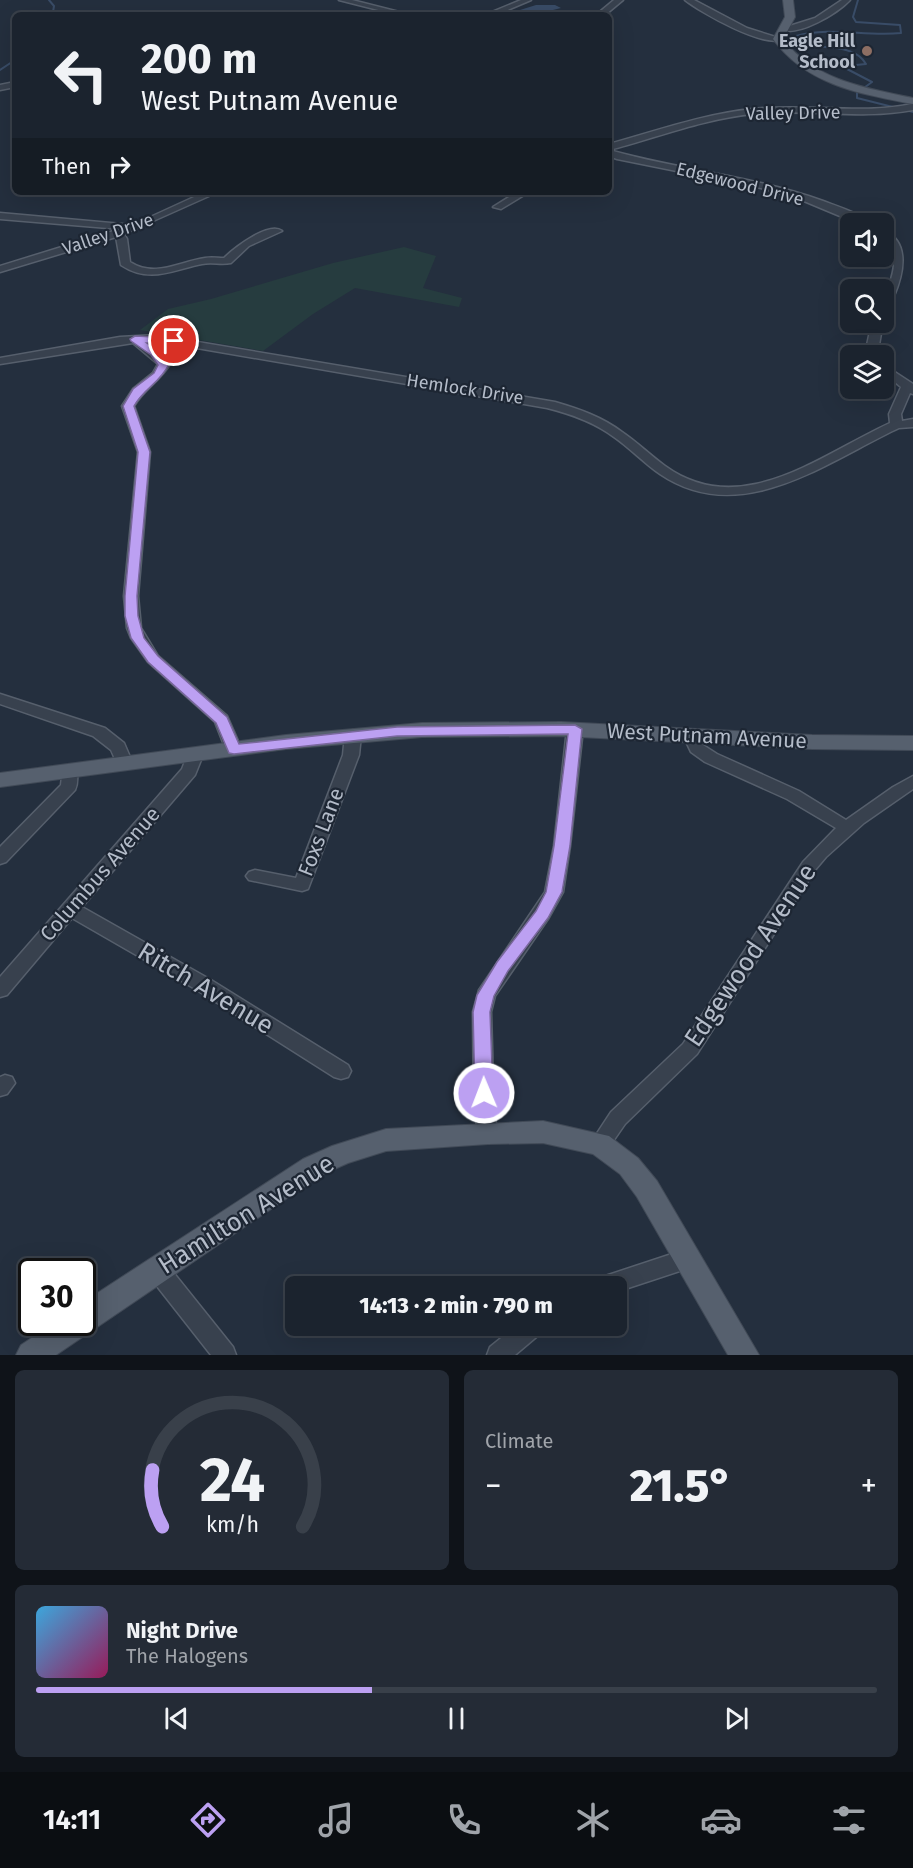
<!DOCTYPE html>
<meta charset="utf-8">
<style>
:root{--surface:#1b232e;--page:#242b36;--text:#f1f3f6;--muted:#a0a4aa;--line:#39404a;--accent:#bca0f2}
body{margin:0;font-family:"Fira Sans",sans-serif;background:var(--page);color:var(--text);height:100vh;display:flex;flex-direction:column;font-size:22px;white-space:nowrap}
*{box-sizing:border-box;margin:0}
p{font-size:20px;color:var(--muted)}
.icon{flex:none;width:33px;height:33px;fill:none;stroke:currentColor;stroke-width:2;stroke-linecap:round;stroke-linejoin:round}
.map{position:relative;height:1355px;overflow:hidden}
.drawer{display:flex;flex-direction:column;gap:15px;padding:15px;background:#0f1319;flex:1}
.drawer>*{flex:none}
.hud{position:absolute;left:12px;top:12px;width:600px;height:183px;border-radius:9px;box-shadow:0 6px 24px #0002,0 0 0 2px var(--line);background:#1b232e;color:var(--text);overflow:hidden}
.controls{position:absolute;left:840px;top:213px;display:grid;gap:12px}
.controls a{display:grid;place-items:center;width:54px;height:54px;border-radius:9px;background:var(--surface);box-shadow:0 6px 24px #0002,0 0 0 2px var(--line);font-size:30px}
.speed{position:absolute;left:18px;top:1258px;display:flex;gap:12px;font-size:30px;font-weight:700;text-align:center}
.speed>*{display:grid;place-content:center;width:78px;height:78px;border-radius:50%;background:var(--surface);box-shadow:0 6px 24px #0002,0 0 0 2px var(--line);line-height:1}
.speed .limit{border:3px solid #111;border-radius:9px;background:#fff;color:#111}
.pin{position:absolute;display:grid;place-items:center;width:51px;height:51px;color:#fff;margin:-26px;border:3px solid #fff;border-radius:50%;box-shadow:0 2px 6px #0007}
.me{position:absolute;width:66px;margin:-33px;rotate:359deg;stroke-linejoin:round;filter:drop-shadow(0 0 4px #0008)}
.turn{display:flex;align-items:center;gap:21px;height:126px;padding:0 30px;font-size:27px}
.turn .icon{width:78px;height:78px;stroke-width:2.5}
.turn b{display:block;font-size:42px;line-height:51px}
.then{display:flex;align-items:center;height:57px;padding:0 30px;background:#0003;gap:12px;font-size:22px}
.big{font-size:45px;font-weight:800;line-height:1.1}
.drawer .widget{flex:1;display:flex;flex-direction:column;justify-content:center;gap:9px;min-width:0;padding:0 21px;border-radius:9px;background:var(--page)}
.drawer .dial{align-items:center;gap:0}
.dial svg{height:156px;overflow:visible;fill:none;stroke:var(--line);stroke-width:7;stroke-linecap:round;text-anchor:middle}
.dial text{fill:var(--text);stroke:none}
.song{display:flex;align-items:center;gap:18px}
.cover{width:72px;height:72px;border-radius:9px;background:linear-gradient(135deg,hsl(200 70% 55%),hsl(330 70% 35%))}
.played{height:6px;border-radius:3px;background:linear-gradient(90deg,var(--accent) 40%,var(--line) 40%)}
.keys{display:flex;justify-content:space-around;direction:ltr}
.heat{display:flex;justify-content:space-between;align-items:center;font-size:33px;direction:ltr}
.drawer .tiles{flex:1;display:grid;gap:15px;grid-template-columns:1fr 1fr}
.widget:last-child{grid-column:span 2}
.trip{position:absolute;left:285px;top:1276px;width:342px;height:60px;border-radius:9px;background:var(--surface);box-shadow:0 6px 24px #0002,0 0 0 2px var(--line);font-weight:800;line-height:60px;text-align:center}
.dock{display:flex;height:96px;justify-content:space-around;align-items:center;background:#0b0e12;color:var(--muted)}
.dock .icon{width:42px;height:42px}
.dock .on{color:var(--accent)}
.dock b{font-size:27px;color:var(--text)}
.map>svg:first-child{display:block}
.green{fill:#263c3f}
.water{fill:#394c67}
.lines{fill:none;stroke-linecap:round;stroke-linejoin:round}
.stream{stroke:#394c67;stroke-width:2}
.minor-casing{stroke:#565f6c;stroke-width:3}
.major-casing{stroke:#414a57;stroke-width:2}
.minor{fill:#38414e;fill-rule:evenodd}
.major{fill:#56606e;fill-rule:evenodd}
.route{fill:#bca0f2;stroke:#7a689d;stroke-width:1.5}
.education-dot{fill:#8d6e63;stroke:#1d2633;stroke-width:2}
.labels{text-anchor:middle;stroke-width:4.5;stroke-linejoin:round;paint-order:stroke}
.far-poi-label{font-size:18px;font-weight:bold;fill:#b4bcc9;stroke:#1d2633;text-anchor:end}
.far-street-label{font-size:18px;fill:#b4bcc9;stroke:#1d2633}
.street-label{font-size:21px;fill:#b4bcc9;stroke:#1d2633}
.near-street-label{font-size:26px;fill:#b4bcc9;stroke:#1d2633}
</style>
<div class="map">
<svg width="913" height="1355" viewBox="0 0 913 1355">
<rect width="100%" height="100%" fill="#242f3e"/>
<path class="green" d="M404,247L436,256L423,288L462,298L459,307L355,288L313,314L263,351L140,330L168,309L211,299L333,263Z"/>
<path class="water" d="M536,5H555L561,8L533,15H504Z"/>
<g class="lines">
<path class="stream" d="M49,0L54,6L53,12L49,15
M858,0L853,17L856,22L900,25L901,33C866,37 831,26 796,36L794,42C816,51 853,41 866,64L846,66L847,69L872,82L857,93V98L913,112
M0,70L15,60"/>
<g class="minor-casing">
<path id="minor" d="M339,0H352L411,15H398Z
M521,0H531L496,15H485Z
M614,0H623L605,15H596Z
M685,0H694L747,28L782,39C765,49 700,12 685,0Z
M842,0H850C838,13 797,38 780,29L815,18Z
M15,82V87L0,90V85Z
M913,104V110C860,120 805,108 752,114C703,119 656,138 609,150V144C656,131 704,114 752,109C806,103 860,115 913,104Z
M609,150C680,170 753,176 823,201C839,207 859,213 873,224H859L804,201L761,188L617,159L609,156Z
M205,192H218L124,234L127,239L130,262C155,278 178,262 205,258C211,257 218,258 224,258C234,248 269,221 282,231L249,246L231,263C221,265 212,262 202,264C172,270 150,284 121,265L116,237L0,272V266L120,229L0,219V213L133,225Z
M517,192H529L501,209L493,207Z
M884,231C911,242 903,275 894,296C892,303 891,309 884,311C882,294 895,279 894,261C893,249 883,242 884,231Z
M872,322H883L879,345L880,356H868L867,345Z
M156,335L555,402C579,409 602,417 622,432C637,442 650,455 665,466C741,521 820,455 890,423L889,414L901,387L884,373V365L913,384V394L910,393L901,414L902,421L913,419V427L899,428C826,462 741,529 660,474C644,463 630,448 614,437C594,422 571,414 547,408L156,341L146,342L170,364C160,381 144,389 134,406L150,452L138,596L141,628L158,656L227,716L242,750L240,754H228L226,750L215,722L148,662L131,638L127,628L124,596L138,452L122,406L133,389L153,373L158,364L133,343L0,364V358L120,337Z
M0,694L105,728L124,743L133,764L131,768H119L111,750L93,736L0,704Z
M575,724L583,729L570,846L563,892L548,919L495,996L491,1012L494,1114L498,1133L495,1139L488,1142L481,1139L474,1114L473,1012L479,990L545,892L554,846L567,729Z
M353,730L361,735L359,755L308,889L302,891L249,880L246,876L249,872L255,870L296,878L343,755L345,735Z
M691,730L697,731L703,745L717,754L799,791L846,820L893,787L913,776V789L864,823L826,857L815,870L697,1054L625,1124L607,1150L600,1153L593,1150L590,1144L611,1112L683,1044L803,862L836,828L787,799L705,762L691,752L683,735Z
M195,750L201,751L203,755L195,775L82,907L211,980L348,1065L351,1071L348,1077L341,1079L334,1077L197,990L72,918L7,995L0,997V977L182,769L189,751Z
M69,766L75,767C78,773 78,784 75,790L6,862L0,864V847L61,785L63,767Z
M5,1075L12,1077L15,1083L7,1094L0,1096V1077Z
M687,1249L695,1252L698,1259L695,1266L616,1292V1287H590L593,1280Z
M157,1259L165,1262L233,1347L236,1355H211L149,1276L146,1269L149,1262Z
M516,1326H544L541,1333L515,1355H487L490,1347Z"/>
</g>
<g class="major-casing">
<path id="major" d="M783,0H793L795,17L783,39C814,80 865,88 913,98V104C861,94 806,85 773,39L785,17Z
M561,722L812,735L913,736V750L812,749L561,736L422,737L286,749L0,787V773L286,735L422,723Z
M543,1121L609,1136L638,1158L657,1181L759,1355H728L637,1197L620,1174L593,1154L543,1143L488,1144L386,1151L348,1163L321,1175L56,1355H16L21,1345L54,1323H82V1303L303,1159L332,1146L386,1129Z"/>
</g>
<use href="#minor" class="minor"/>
<use href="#major" class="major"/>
</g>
<path class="route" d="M135,336L174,338L179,341L174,344L147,343L158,351L169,364C160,383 144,388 134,406L150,452L137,596L138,616L144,638L158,656L227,717L239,744L397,727L575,725L582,729L570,846L562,892L548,918L508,971L494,996L490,1012L493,1093L490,1099L484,1101L477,1099L475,1093L473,1012L477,995L497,962L536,911L546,892L554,846L568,734L397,736L234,754L229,753L216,723L148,662L131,638L125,616V596L138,452L123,406L133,389L154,373L158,365L151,355L131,341L130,339Z"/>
<circle class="education-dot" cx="867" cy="51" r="6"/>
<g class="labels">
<g class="far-poi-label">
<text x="855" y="47">Eagle Hill<tspan x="855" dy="21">School</tspan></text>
</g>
<g class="far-street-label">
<text transform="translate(793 113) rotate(-1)" y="6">Valley Drive</text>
<text transform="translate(740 184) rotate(14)" y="6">Edgewood Drive</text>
<text transform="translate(108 234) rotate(-19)" y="6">Valley Drive</text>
<text transform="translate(465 389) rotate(9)" y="6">Hemlock Drive</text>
</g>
<g class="street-label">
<text transform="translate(707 736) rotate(3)" y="7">West Putnam Avenue</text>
<text transform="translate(321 832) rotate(-69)" y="7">Foxs Lane</text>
<text transform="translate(100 874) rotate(-49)" y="7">Columbus Avenue</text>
</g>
<g class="near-street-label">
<text transform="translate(750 955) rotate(-56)" y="9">Edgewood Avenue</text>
<text transform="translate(206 988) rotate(31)" y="9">Ritch Avenue</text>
<text transform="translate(246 1214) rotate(-32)" y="9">Hamilton Avenue</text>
</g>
</g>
</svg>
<div class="controls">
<a><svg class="icon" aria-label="sound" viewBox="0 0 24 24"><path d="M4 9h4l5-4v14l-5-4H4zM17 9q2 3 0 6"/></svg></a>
<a><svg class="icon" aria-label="search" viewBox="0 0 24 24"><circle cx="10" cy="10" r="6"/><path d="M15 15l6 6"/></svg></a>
<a><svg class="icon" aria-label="layers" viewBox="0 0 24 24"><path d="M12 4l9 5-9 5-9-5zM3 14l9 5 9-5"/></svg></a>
</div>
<div class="speed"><div class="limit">30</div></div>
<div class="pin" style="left:174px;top:341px;background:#d93025"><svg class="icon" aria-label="arrive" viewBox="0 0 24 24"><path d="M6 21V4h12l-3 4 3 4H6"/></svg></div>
<svg class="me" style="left:484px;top:1093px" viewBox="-20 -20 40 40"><circle r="17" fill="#bca0f2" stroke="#fff" stroke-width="3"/><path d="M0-11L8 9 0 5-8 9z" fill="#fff"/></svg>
<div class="trip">14:13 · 2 min · 790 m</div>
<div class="hud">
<div class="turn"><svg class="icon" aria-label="left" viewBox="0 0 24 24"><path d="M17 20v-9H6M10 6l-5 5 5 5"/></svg><div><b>200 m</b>West Putnam Avenue</div></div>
<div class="then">Then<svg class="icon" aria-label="right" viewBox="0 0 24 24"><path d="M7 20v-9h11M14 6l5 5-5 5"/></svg></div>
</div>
</div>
<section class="drawer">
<div class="tiles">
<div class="widget dial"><svg viewBox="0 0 100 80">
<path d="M14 69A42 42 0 1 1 86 69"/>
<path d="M14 69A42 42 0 0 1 9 40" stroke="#bca0f2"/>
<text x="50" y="56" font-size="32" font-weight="700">24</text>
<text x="50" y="72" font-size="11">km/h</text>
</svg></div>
<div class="widget"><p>Climate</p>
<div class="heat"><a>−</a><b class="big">21.5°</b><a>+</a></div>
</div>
<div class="widget">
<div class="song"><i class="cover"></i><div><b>Night Drive</b><p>The Halogens</p></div></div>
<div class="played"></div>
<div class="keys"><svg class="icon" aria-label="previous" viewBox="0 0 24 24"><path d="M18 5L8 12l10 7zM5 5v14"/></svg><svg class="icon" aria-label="pause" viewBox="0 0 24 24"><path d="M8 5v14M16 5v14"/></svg><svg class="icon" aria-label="next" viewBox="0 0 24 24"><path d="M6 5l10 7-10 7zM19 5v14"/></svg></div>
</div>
</div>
</section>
<nav class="dock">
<b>14:11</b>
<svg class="icon on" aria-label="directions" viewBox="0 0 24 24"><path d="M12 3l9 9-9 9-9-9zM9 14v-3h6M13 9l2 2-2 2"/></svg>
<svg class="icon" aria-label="music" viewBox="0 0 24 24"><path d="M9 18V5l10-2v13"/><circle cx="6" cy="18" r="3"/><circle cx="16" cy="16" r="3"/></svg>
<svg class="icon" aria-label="phone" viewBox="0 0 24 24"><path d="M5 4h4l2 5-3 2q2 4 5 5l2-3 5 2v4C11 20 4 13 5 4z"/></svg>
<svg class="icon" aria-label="climate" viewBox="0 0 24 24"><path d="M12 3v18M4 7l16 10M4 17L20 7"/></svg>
<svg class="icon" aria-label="car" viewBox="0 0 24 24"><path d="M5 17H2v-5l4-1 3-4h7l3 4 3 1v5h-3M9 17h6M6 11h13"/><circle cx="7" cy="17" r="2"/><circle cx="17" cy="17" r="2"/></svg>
<svg class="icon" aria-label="filters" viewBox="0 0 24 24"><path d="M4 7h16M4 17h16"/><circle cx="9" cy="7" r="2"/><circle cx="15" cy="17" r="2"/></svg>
</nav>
